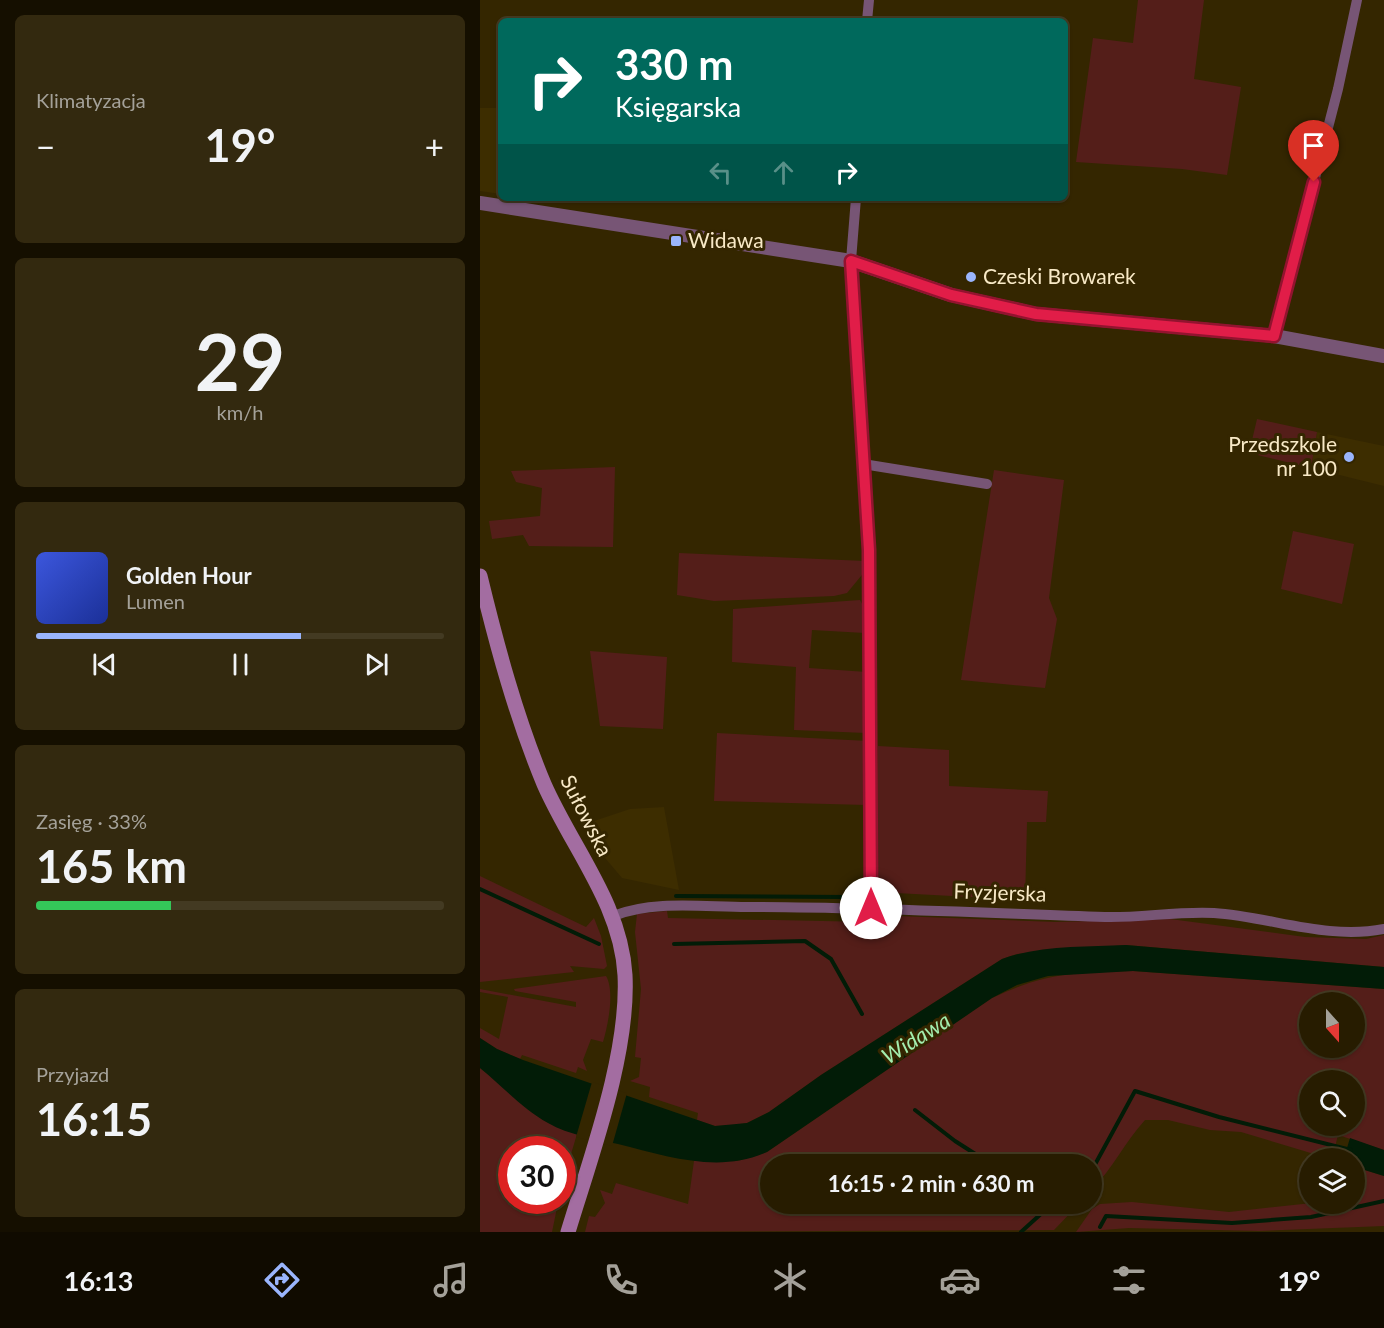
<!DOCTYPE html>
<html lang="pl">
<meta charset="utf-8">
<style>
:root{--surface:#271c00;--page:#33290f;--text:#f1f3f6;--muted:#a4a199;--line:#433a22;--accent:#9ab5fd}
body{margin:0;font-family:Lato,sans-serif;background:var(--page);color:var(--text);height:100vh;display:flex;flex-direction:column;font-size:22px;white-space:nowrap}
*{box-sizing:border-box;margin:0}
p{font-size:20px;color:var(--muted)}
.icon{flex:none;width:33px;height:33px;fill:none;stroke:currentColor;stroke-width:2;stroke-linecap:round;stroke-linejoin:round}
.map{position:relative;flex:1;overflow:hidden}
.details{display:flex;flex-direction:column;gap:15px;padding:15px;background:#150f00;width:480px}
.details>*{flex:none}
.hud{position:absolute;left:18px;top:18px;width:570px;height:183px;border-radius:9px;box-shadow:0 2px 4px #0004,0 0 0 2px var(--line);background:#00695c;color:#fff;overflow:hidden}
.needle{width:39px;rotate:159deg}
.fabs{position:absolute;left:819px;top:992px;display:grid;gap:12px}
.fabs a{display:grid;place-items:center;width:66px;height:66px;border-radius:50%;background:var(--surface);box-shadow:0 2px 4px #0004,0 0 0 2px var(--line);font-size:30px}
.speed{position:absolute;left:18px;top:1136px;display:flex;gap:12px;font-size:30px;font-weight:700;text-align:center}
.speed>*{display:grid;place-content:center;width:78px;height:78px;border-radius:50%;background:var(--surface);box-shadow:0 2px 4px #0004,0 0 0 2px var(--line);line-height:1}
.speed .limit{border:9px solid #d22;background:#fff;color:#111}
.pin{position:absolute;display:grid;place-items:center;width:51px;height:51px;color:#fff;margin:-62px -26px;border-radius:50% 50% 50% 0;rotate:-45deg;box-shadow:0 0 6px #0007}
.pin .icon{rotate:45deg}
.me{position:absolute;width:66px;margin:-33px;rotate:0deg;stroke-linejoin:round;filter:drop-shadow(0 0 4px #0008)}
.turn{display:flex;align-items:center;gap:21px;height:126px;padding:0 18px;font-size:27px}
.turn .icon{width:78px;height:78px;stroke-width:2.5}
.turn b{display:block;font-size:42px;line-height:51px}
.lanes{display:flex;align-items:center;height:57px;padding:0 18px;background:#0003;justify-content:center;gap:30px;direction:ltr}
.lanes .off{opacity:.35}
.big{font-size:45px;font-weight:700;line-height:1.1}
.details .widget{flex:1;display:flex;flex-direction:column;justify-content:center;gap:9px;min-width:0;padding:0 21px;border-radius:9px;background:var(--page)}
.details .dial{align-items:center;gap:0}
.dial b{font-size:78px;line-height:1}
.song{display:flex;align-items:center;gap:18px}
.cover{width:72px;height:72px;border-radius:9px;background:linear-gradient(135deg,hsl(230 70% 55%),hsl(230 70% 35%))}
.played{height:6px;border-radius:3px;background:linear-gradient(90deg,var(--accent) 65%,var(--line) 65%)}
.keys{display:flex;justify-content:space-around;direction:ltr}
.heat{display:flex;justify-content:space-between;align-items:center;font-size:33px;direction:ltr}
.charge{height:9px;border-radius:4px;background:linear-gradient(90deg,#34c759 33%,var(--line) 0)}
.trip{position:absolute;left:280px;top:1154px;width:342px;height:60px;border-radius:30px;background:var(--surface);box-shadow:0 2px 4px #0004,0 0 0 2px var(--line);font-weight:700;line-height:60px;text-align:center}
.tab-bar{display:flex;height:96px;justify-content:space-around;align-items:center;background:#100b00;color:var(--muted)}
.tab-bar .icon{width:42px;height:42px}
.tab-bar .selected{color:var(--accent)}
.tab-bar b{font-size:27px;color:var(--text)}
main{display:flex;flex:1;min-height:0}
.map>svg:first-child{display:block}
.built{fill:#3d2d00}
.green{fill:#541e19;fill-rule:evenodd}
.water{fill:#021c07}
.pier{fill:#342600}
.lines{fill:none;stroke-linecap:round;stroke-linejoin:round}
.stream{stroke:#021c07;stroke-width:4}
.minor{stroke:#775575;stroke-width:10}
.tertiary{stroke:#775575;stroke-width:14}
.secondary{stroke:#a36da1;stroke-width:15}
.route-casing{stroke:#92132f;stroke-width:15}
.route{stroke:#e11d48;stroke-width:10}
.poi-dot{fill:#9ab5fd;stroke:#342600;stroke-width:2}
.labels{text-anchor:middle;stroke-width:6;stroke-linejoin:round;paint-order:stroke}
.poi-label{font-size:21px;fill:#f8e9c6;stroke:#342600;text-anchor:start}
.street-label{font-size:21px;fill:#f8e9c6;stroke:#342600}
.water-label{font-size:22px;font-style:italic;fill:#a3eeae;stroke:#342600}
</style>
<main>
<section class="details">
<div class="widget"><p>Klimatyzacja</p>
<div class="heat"><a>−</a><b class="big">19°</b><a>+</a></div>
</div>
<div class="widget dial"><b>29</b><p>km/h</p></div>
<div class="widget">
<div class="song"><i class="cover"></i><div><b>Golden Hour</b><p>Lumen</p></div></div>
<div class="played"></div>
<div class="keys"><svg class="icon" aria-label="previous" viewBox="0 0 24 24"><path d="M18 5L8 12l10 7zM5 5v14"/></svg><svg class="icon" aria-label="pause" viewBox="0 0 24 24"><path d="M8 5v14M16 5v14"/></svg><svg class="icon" aria-label="next" viewBox="0 0 24 24"><path d="M6 5l10 7-10 7zM19 5v14"/></svg></div>
</div>
<div class="widget"><p>Zasięg · 33%</p><b class="big">165 km</b><div class="charge"></div></div>
<div class="widget"><p>Przyjazd</p><b class="big">16:15</b></div>
</section>
<div class="map">
<svg width="904" height="1232" viewBox="0 0 904 1232">
<rect width="100%" height="100%" fill="#342600"/>
<path class="built" d="M0,108H21V194L0,191Z
M837,432L904,446V486L831,468Z
M184,807L199,890L142,878L114,845L105,824L150,809Z"/>
<path class="green" d="M658,0H724L714,79L761,87L747,175L702,169L596,162L613,38L653,43Z
M777,419L837,432L831,468L769,453Z
M135,467L133,547L49,546L43,535L12,539L9,521L60,516L62,488L36,482L31,471Z
M514,470L584,480L569,598L577,619L565,688L481,680Z
M813,531L874,544L862,604L801,589Z
M199,553L385,561L386,570L367,593L354,596L234,601L197,595Z
M380,600L385,609V633L332,630L329,668L387,672L386,733L314,730L316,667L252,662L253,609Z
M110,651L187,657L183,729L120,726Z
M237,733L388,741L387,805L234,801Z
M398,746L469,750V786L568,791L566,822H547L545,900L397,892Z
M0,876L106,927L114,918L121,936L127,966L124,969L90,966L94,972L0,982Z
M187,911L188,918L390,922L389,915L575,922L690,919L825,937L886,939L904,935V967L646,945L537,954L522,959L341,1075L289,1112L267,1123L254,1125L235,1126L217,1120L218,1113L169,1097L170,1087L150,1081L159,1077L161,1058L155,1057L161,989L155,932L157,914Z
M653,971L904,989V1150L858,1135L854,1151L844,1157L761,1132L730,1130L688,1120H665C645,1142 632,1169 612,1190V1164H291V1203H600L574,1230L105,1232L109,1216L115,1217L125,1203L120,1190L132,1194L136,1183L208,1204L214,1161H257L287,1152L512,998C567,972 595,973 653,971ZM830,1002H874V1047H830ZM830,1080H874V1125H830Z
M126,976C135,991 128,1025 123,1042L111,1039L103,1060L107,1071L98,1067L96,1073L42,1055L40,1059L17,1049L0,1038V1028L19,1039L28,997L0,992V989L96,1007V1002L35,991L34,989Z
M0,1068L25,1088L97,1134L85,1174H83L82,1149H32V1200H65L78,1203L72,1232H0Z
M875,1167L904,1176V1226L779,1231L649,1228L596,1232L612,1209L620,1204L652,1202L749,1212L832,1203H874Z"/>
<path class="water" d="M646,945L904,967V989L653,971L568,976L537,985L512,998L287,1152C239,1174 186,1156 138,1144C115,1139 89,1135 68,1123C43,1109 22,1086 0,1068V1038L17,1049L43,1060L235,1126L267,1123L289,1112L341,1075L522,959C560,945 605,947 646,945Z
M870,1138L904,1150V1176L875,1167L874,1158H864Z"/>
<path class="pier" d="M112,1082L147,1093L132,1146L96,1137Z"/>
<g class="lines">
<path class="stream" d="M0,889L119,944
M196,896L368,897
M194,944L325,941L351,959L382,1014
M435,1110L475,1141L511,1164
M612,1170L655,1091L739,1117L871,1150
M620,1227L626,1216L752,1223L831,1217L904,1201
M541,1232L573,1203"/>
<path class="minor" d="M387,21L389,0
M376,198L370,273L389,550L391,908
M794,336L858,89L877,0
M383,464L507,484
M133,916C174,900 223,907 267,907C387,907 506,913 625,917C661,918 697,911 734,913C792,917 846,940 904,929"/>
<path class="tertiary" d="M0,203L371,261L471,295L556,314L794,336L904,356"/>
<path class="secondary" d="M0,576C17,646 36,717 64,784C92,848 141,904 145,975C149,1054 111,1156 88,1232"/>
</g>
<g class="lines">
<g class="route-casing">
<path id="route" d="M391,908L389,550L371,261L471,295L556,314L794,336L834,182"/>
</g>
<use href="#route" class="route"/>
</g>
<g class="poi-dot">
<rect x="190" y="235" width="12" height="12" rx="3"/>
<circle cx="491" cy="277" r="6"/>
<circle cx="869" cy="457" r="6"/>
</g>
<g class="labels">
<g class="poi-label">
<text x="208" y="248">Widawa</text>
<text x="503" y="284">Czeski Browarek</text>
<text x="857" y="452" text-anchor="end">Przedszkole<tspan x="857" dy="24">nr 100</tspan></text>
</g>
<g class="street-label">
<text transform="translate(106 816) rotate(63)" y="7">Sułowska</text>
<text transform="translate(520 893) rotate(2)" y="7">Fryzjerska</text>
</g>
<g class="water-label">
<text transform="translate(436 1038) rotate(-32)" y="8">Widawa</text>
</g>
</g>
</svg>
<div class="fabs">
<a><svg class="needle" viewBox="-14 -14 28 28"><path d="M0-13l5 13h-10z" fill="#e53935"/><path d="M0 13l5-13h-10z" fill="#a4a199"/></svg></a>
<a><svg class="icon" aria-label="search" viewBox="0 0 24 24"><circle cx="10" cy="10" r="6"/><path d="M15 15l6 6"/></svg></a>
<a><svg class="icon" aria-label="layers" viewBox="0 0 24 24"><path d="M12 4l9 5-9 5-9-5zM3 14l9 5 9-5"/></svg></a>
</div>
<div class="speed"><div class="limit">30</div></div>
<div class="pin" style="left:834px;top:182px;background:#d93025"><svg class="icon" aria-label="arrive" viewBox="0 0 24 24"><path d="M6 21V4h12l-3 4 3 4H6"/></svg></div>
<svg class="me" style="left:391px;top:908px" viewBox="-20 -20 40 40"><circle r="19" fill="#fff"/><path d="M0-13L10 11 0 6-10 11z" fill="#e11d48"/></svg>
<div class="trip">16:15 · 2 min · 630 m</div>
<div class="hud">
<div class="turn"><svg class="icon" aria-label="right" viewBox="0 0 24 24"><path d="M7 20v-9h11M14 6l5 5-5 5"/></svg><div><b>330 m</b>Księgarska</div></div>
<div class="lanes"><svg class="icon off" aria-label="left" viewBox="0 0 24 24"><path d="M17 20v-9H6M10 6l-5 5 5 5"/></svg><svg class="icon off" aria-label="ahead" viewBox="0 0 24 24"><path d="M12 20V5M6 11l6-6 6 6"/></svg><svg class="icon" aria-label="right" viewBox="0 0 24 24"><path d="M7 20v-9h11M14 6l5 5-5 5"/></svg></div>
</div>
</div>
</main>
<nav class="tab-bar">
<b>16:13</b>
<svg class="icon selected" aria-label="directions" viewBox="0 0 24 24"><path d="M12 3l9 9-9 9-9-9zM9 14v-3h6M13 9l2 2-2 2"/></svg>
<svg class="icon" aria-label="music" viewBox="0 0 24 24"><path d="M9 18V5l10-2v13"/><circle cx="6" cy="18" r="3"/><circle cx="16" cy="16" r="3"/></svg>
<svg class="icon" aria-label="phone" viewBox="0 0 24 24"><path d="M5 4h4l2 5-3 2q2 4 5 5l2-3 5 2v4C11 20 4 13 5 4z"/></svg>
<svg class="icon" aria-label="climate" viewBox="0 0 24 24"><path d="M12 3v18M4 7l16 10M4 17L20 7"/></svg>
<svg class="icon" aria-label="car" viewBox="0 0 24 24"><path d="M5 17H2v-5l4-1 3-4h7l3 4 3 1v5h-3M9 17h6M6 11h13"/><circle cx="7" cy="17" r="2"/><circle cx="17" cy="17" r="2"/></svg>
<svg class="icon" aria-label="filters" viewBox="0 0 24 24"><path d="M4 7h16M4 17h16"/><circle cx="9" cy="7" r="2"/><circle cx="15" cy="17" r="2"/></svg>
<b>19°</b>
</nav>
